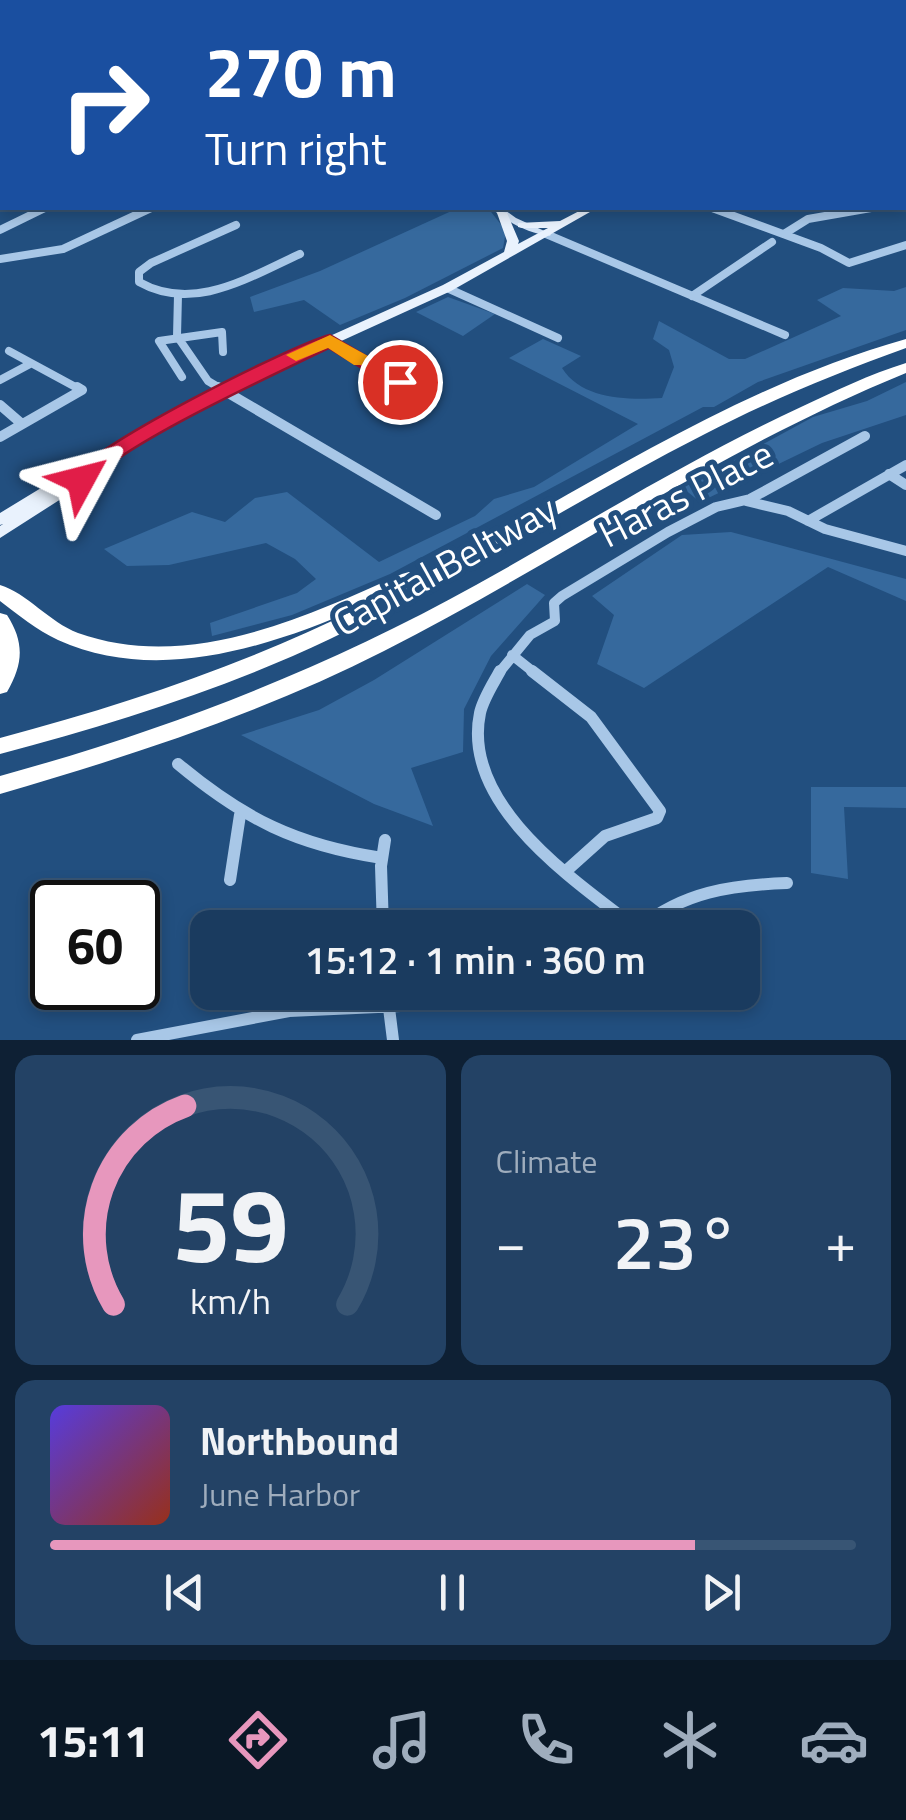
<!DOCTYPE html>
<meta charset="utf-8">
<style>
:root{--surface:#1a3b5f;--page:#234265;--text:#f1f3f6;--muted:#9fadbd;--line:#385574;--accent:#e797bd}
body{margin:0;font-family:"Titillium Web",sans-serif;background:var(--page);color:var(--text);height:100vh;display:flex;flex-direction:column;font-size:38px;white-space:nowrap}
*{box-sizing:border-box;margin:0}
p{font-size:32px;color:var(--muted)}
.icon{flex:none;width:55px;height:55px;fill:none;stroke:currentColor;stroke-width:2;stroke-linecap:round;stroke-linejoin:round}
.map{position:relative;height:1040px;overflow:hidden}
.panel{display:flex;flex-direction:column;gap:15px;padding:15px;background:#0e2034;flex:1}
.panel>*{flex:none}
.banner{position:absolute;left:0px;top:0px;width:908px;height:210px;box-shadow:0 5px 15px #0003,0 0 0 2px var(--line);background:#1a4fa0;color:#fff;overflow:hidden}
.speed{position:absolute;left:30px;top:880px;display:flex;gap:20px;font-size:50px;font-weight:700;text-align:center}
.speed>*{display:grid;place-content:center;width:130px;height:130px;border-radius:50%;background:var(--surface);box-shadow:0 5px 15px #0003,0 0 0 2px var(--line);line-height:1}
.speed .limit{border:5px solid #111;border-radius:15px;background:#fff;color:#111}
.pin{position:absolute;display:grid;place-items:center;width:85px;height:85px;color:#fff;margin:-42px;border:5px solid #fff;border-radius:50%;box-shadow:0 2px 10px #0007}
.me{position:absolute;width:110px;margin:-55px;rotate:52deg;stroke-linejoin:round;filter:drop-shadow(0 0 8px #0008)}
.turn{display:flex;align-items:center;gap:35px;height:210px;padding:0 40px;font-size:45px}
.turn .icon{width:130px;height:130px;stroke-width:2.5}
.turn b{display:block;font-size:70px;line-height:85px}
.big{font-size:75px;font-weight:600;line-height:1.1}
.panel .widget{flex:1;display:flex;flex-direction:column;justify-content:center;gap:15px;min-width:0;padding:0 35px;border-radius:20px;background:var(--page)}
.panel .dial{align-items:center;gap:0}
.dial svg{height:260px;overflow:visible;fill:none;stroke:var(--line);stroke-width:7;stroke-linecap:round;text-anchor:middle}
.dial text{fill:var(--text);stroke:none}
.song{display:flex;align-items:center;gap:30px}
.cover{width:120px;height:120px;border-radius:15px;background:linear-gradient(135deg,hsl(250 70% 55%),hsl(10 70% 35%))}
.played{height:10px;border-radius:5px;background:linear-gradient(90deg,var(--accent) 80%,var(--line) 80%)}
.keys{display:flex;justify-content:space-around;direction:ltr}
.heat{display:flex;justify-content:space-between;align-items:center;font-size:55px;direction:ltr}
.panel .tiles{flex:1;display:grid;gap:15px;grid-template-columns:1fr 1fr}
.widget:last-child{grid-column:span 2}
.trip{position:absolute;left:190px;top:910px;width:570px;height:100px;border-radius:20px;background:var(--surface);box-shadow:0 5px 15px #0003,0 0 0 2px var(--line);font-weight:600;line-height:100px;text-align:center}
.menu{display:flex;height:160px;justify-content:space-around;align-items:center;background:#0a1826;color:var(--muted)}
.menu .icon{width:70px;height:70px}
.menu .on{color:var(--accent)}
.menu b{font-size:45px;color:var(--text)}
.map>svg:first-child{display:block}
.green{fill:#36699d}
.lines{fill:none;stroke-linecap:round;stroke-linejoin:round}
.minor-far3{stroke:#a8c7e7;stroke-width:6}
.minor-far2{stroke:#a8c7e7;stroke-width:8}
.minor-far1{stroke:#a8c7e7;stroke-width:10}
.minor{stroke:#a8c7e7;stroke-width:12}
.tertiary{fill:#a8c7e7;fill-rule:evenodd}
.secondary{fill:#d2e3f6;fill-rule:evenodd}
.primary{fill:#e9f2fd;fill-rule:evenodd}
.motorway{fill:#fff;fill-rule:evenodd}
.route{fill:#e11d48;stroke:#92132f;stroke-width:2.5}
.slow{fill:#f59e0b}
.labels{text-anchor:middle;stroke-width:10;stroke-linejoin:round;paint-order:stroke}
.street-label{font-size:38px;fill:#fff;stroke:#224f7f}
</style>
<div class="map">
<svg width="906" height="1040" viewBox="0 0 906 1040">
<rect width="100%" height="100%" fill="#224f7f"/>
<path class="green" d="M458,208H488L506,231L503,248L405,298L340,325L304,300L254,312L250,297L320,271Z
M906,287V330L758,382L714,407H703L390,574L292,615L212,636L210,623L297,593L316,579L295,559L266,543L169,565L127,566L104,549L192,512L225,522L255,498L287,492L379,562L475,516L494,499L534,487L638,424L509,358L543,339L581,356L562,368C582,400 628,400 662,398L674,367L669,350L653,339L659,321L729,359H745L841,316L817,300L843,288L894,291Z
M448,297L495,314L463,336L416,312Z
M906,382V415L822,443L700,502L683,488L813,417L867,401Z
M731,532L906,579V601L828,567L644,688L597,664L614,615L592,596L682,535Z
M527,584L545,595L491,656L464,709L463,752L411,768L433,826L374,804L241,735L319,710L374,680Z
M811,787H906V808L844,807L848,879L811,873Z"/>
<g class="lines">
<path class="minor-far3" d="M585,0L597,2
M776,0L789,2"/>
<path class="minor-far2" d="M712,208L821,248L849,263L906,245
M236,225L151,263L139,272V282C194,313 249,277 300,254
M0,230L45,208
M546,234L785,335
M784,234L808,219L871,208
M0,259L63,249L151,208
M447,288L558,338
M178,295L177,336L208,381L223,390
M692,296L772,242
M329,340L400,383
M9,351L81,390
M182,377L159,341L222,332L223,352
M0,380L30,364"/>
<path class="minor-far1" d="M77,387L82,390
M218,387L436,515
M0,405L22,424
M0,437L82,390
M889,474L906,485
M746,501L788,511L825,529L906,551
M808,521L906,465
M512,655L536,674
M498,674L530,635L555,621L554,603L562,596L668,532L716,507L750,499L865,436"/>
<path class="minor" d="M500,671C493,684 483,699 480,713C461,805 574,880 636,928
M532,671L591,717L660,811L657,818L605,836L566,871
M178,764C244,819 296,845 382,858
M230,880L240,815
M383,928L381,866L385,840
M639,928C683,892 731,885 787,883
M387,992L393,1040
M137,1040L289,1011L489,1002L552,992"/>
<path class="tertiary" d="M0,156L2,157V161L0,162Z"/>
<path class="secondary" d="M192,0H202L205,2H196Z
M491,208H502L516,218L551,234L550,236C529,234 507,222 491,208Z"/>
<path class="primary" d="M906,40V46L905,47V41Z
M585,208H597L451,291L229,392L105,464L90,476L86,483L0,538V526L3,524L0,525V513L64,474L69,473L75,476L95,458L219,386L443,285L504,252L507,241L497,213L498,211L507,213L519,241L518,244L548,228H522L518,227V223L560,221Z"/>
<path class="motorway" d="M906,339V348C836,373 769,401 703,435C577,499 458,577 330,639C225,689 112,724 0,754V738C124,705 244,665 359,608C266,648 156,684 58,640C37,630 18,615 0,601V585C27,593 49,622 78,633C188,672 303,618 402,574L409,572L418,578C577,494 731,388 906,339Z
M906,363V373C722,448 560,561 384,651C262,713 131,756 0,794V776C167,730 325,669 476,585C584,525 689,459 801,407C835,391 870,374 906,363Z
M0,613L7,615C25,643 23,664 7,692L0,694Z"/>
</g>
<path class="route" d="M330,335L410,382L400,388L393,387L329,348C284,370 108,450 89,485H73L70,480C79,452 293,344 330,335Z"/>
<path class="slow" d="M330,335L368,356V365H354L328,348L296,361L286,355Z"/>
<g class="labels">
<g class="street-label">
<text transform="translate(686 494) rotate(-27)" y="13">Haras Place</text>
<text transform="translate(445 566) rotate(-29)" y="13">Capital Beltway</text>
</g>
</g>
</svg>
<div class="speed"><div class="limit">60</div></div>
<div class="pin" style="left:400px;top:382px;background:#d93025"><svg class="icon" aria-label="arrive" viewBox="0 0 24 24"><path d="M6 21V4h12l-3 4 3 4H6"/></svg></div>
<svg class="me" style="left:81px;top:480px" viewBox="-20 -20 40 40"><path d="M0-17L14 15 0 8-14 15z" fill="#e11d48" stroke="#fff" stroke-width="4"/></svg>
<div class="trip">15:12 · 1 min · 360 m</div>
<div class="banner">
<div class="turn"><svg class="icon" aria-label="right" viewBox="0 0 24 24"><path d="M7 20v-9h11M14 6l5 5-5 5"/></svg><div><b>270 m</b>Turn right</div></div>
</div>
</div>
<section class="panel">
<div class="tiles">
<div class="widget dial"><svg viewBox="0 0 100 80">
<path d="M14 69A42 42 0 1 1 86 69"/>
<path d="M14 69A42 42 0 0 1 36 8" stroke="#e797bd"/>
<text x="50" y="56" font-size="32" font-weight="700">59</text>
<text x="50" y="72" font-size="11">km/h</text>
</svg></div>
<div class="widget"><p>Climate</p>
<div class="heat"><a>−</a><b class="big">23°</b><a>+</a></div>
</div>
<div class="widget">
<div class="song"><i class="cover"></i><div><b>Northbound</b><p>June Harbor</p></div></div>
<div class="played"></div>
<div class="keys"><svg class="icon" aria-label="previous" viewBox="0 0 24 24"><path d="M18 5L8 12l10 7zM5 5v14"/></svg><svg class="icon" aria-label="pause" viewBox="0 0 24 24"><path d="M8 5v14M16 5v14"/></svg><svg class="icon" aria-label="next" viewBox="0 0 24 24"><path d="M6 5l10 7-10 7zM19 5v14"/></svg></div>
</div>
</div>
</section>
<nav class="menu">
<b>15:11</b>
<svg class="icon on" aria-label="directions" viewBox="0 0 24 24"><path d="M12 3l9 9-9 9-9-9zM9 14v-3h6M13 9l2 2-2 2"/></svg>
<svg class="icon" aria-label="music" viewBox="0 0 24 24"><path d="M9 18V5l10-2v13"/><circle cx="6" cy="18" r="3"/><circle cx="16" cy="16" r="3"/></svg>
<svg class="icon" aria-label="phone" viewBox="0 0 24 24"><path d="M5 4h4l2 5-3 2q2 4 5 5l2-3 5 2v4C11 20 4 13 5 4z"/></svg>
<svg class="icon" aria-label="climate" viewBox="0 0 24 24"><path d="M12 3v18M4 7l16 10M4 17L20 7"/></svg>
<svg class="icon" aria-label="car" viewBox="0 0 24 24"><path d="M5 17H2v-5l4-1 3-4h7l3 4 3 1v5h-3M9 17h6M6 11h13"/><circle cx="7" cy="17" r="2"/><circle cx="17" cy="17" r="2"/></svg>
</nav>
